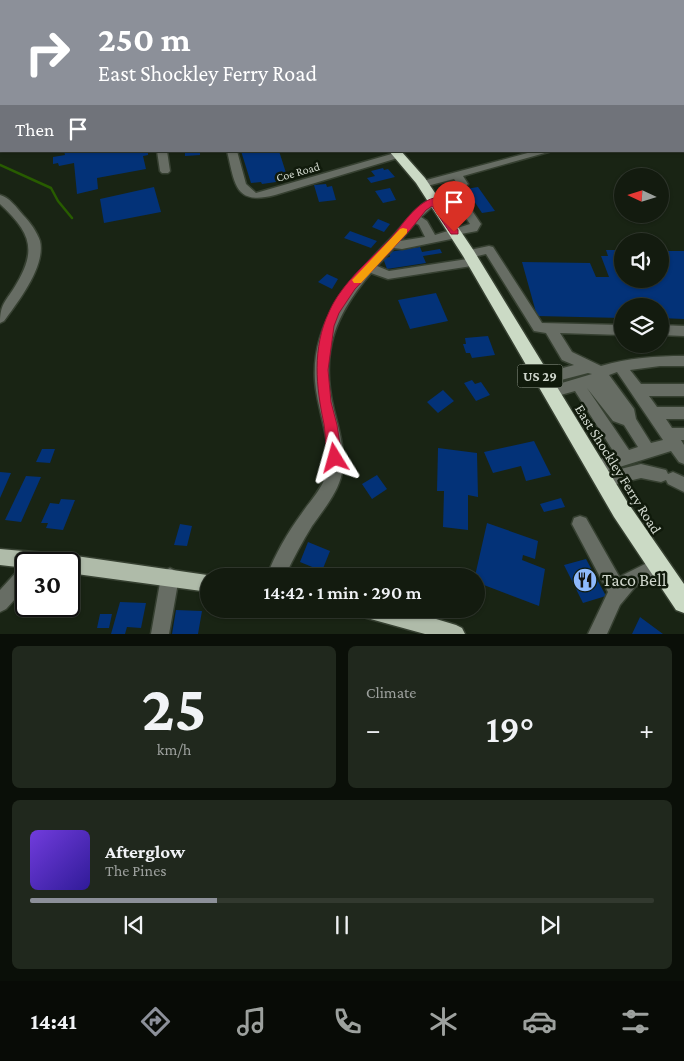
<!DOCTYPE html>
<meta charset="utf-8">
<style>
:root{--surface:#131b0f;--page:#20281d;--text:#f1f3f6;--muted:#9da19e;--line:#32392f;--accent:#8c9099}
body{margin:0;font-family:"Crimson Pro",serif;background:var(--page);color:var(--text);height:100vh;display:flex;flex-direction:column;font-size:19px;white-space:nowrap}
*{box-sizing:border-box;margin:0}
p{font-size:16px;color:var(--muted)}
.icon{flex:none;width:28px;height:28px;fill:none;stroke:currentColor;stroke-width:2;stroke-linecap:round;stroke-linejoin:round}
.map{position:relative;height:634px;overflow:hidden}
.details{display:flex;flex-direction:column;gap:12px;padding:12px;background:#0a0f08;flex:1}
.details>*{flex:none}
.hud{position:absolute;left:0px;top:0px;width:685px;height:152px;box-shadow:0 1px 4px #0004,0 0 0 1px var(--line);background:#8c9099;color:#fff;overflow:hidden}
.needle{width:32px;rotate:274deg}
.tools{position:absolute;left:614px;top:168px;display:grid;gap:10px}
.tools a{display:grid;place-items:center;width:55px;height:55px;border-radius:50%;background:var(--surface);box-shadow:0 1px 4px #0004,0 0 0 1px var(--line);font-size:25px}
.speed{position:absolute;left:15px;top:552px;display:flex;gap:10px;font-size:25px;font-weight:700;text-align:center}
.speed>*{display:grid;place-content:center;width:65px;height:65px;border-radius:50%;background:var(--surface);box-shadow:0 1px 4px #0004,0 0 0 1px var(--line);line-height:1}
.speed .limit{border:2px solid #111;border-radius:8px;background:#fff;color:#111}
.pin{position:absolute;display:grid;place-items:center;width:42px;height:42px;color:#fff;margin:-51px -21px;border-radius:50% 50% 50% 0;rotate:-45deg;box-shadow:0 0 5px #0007}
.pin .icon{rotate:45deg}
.me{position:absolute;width:55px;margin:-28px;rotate:352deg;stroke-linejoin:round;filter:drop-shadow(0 0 4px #0008)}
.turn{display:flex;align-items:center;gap:18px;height:105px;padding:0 15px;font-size:22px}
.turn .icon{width:65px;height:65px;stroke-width:2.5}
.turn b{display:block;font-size:35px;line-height:42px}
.then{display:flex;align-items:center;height:48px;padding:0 15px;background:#0003;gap:10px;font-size:19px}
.big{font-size:38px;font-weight:600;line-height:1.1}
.details .widget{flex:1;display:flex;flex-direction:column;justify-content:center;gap:8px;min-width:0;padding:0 18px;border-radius:8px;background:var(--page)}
.details .dial{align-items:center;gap:0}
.dial b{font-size:65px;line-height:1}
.song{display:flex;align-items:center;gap:15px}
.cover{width:60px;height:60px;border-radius:8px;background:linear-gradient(135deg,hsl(260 70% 55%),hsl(250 70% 35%))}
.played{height:5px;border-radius:2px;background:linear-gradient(90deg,var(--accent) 30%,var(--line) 30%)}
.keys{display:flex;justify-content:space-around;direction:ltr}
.heat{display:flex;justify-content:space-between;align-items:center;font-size:28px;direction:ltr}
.details .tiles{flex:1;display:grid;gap:12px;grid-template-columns:1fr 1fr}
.widget:last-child{grid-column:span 2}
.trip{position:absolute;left:200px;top:568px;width:285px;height:50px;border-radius:25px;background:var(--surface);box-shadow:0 1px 4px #0004,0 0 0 1px var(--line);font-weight:600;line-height:50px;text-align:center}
.tab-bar{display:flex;height:80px;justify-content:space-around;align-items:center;background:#080b06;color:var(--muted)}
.tab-bar .icon{width:35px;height:35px}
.tab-bar .on{color:var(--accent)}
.tab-bar b{font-size:22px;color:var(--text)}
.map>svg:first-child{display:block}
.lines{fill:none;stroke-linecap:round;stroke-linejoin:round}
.stream{stroke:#285c00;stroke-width:2.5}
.building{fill:#033278}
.minor-casing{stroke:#364031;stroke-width:3}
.major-casing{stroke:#364031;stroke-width:3}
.highway-casing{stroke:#364031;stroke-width:3}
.minor{fill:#676d64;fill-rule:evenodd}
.major{fill:#afbba9;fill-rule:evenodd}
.highway{fill:#cbdac5;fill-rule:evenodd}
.route{fill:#e11d48;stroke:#92132f}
.slow{fill:#f59e0b}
.labels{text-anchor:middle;stroke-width:5;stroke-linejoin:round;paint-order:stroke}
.far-street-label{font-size:12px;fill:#cfd6cc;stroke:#101a0b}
.shield{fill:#101a0b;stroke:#969e92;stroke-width:1}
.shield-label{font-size:14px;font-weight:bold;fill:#cfd6cc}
.street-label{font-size:15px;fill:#cfd6cc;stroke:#101a0b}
.near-poi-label{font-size:18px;fill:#cfd6cc;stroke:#101a0b;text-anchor:start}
</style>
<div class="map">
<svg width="684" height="634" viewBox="0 0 684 634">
<rect width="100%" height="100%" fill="#192414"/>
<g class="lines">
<path class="stream" d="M0,165L51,188L58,201L72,218"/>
</g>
<path class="building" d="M64,151H148V155L143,156L146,169L97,178L98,189L77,194L74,163L59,166L58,163L53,164V157L65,155Z
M185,151H200V155L185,156Z
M241,151H279L287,176L282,177L283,181L262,184L261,182L251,183Z
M383,168L384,170L388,169L395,177L371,183L367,178L375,176L371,171Z
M326,184L327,187L332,186L336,200L319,202L314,185Z
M154,187L161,212L104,223L100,199Z
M478,187L495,211L482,213L466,189Z
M390,188L396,200L383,203L375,191Z
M378,219L390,224L384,232L372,227Z
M350,231L377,241L371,248L344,238Z
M420,247L422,252L440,249L442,253L423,256L426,263L387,269L383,258L390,257L389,252Z
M606,250H622V279H660V251H684V319L660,318V306H622V318L537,316L522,262L590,263L596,277H609L601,256H608Z
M327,274L338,279L332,289L318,282Z
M436,293L448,321L410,329L398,300Z
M488,336L495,355L472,358L470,353H466L463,344H466L465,338Z
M472,380L475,384L481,382L490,395L476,401L464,383Z
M443,390L454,401L438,413L427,402Z
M534,441L551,475L526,481L521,466L493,473L484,452Z
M438,448L477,453L478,497L468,495V530L443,527L444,491H437Z
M42,449H55L50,463L36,462Z
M0,472L11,473L0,498Z
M377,475L387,489L372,499L362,484Z
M26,476L41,477L21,522L5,520Z
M561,498L565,507L544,512L540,504Z
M61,499L75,500L63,530L46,528L48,523H41L50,503L59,504Z
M487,523L538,541L535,559L523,555L522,560L545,569L539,606L476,582L475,576Z
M180,524L192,526L187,546L174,545Z
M308,542L330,551L322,571L300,562Z
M586,559L606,596L583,603L564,565Z
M120,602L146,603L141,628L127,627L125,634H111Z
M176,610L202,611L198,634H172Z
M100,614H112L109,628H97Z
M640,617L663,634H632Z"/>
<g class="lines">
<g class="minor-casing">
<path id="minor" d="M370,0H377V1H371Z
M415,0H423V1H416Z
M440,0H447V1H441Z
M484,0H492V1H485Z
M543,0H552V1H544Z
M663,0H671V1H664Z
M0,15H1V19H0Z
M0,26H1V30H0Z
M0,114H1V120H0Z
M157,151H167L170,171L168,173H162L160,171Z
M227,151H237L246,184L256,193L395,153H401L403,155L401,157L275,195C234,206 235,183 227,151Z
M535,151H552L463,176L468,184L461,190L460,193L481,224L477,231L461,234L456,238L402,249L394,248L377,266L389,271L474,258L480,262L478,265L388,279L371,273C334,316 320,354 334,410C339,430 346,452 342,473C338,493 323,510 312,526C302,542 293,559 285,576H267C275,554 288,532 302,513C310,501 322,489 326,475C334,444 317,412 315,381C311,318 353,278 393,236C405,223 415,208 430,199L434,198L439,201L421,217L427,221L435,235L470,224L450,193L452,186L457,183L454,179L423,187L418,184L419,182ZM415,223L419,225L425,237L400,241Z
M0,195C9,197 17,208 23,215C30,222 37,232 40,241C46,266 18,302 4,321L0,323C0,305 5,302 14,288C38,250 31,233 0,204Z
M489,246L493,247L542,323L622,325V335L560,333L572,352L601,366C628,358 656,356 684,356V366H660L630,370L641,384H684V396H649L657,407H684V419H666L672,428H684V440H681L684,445V464L679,462L671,451L597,474L592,472L589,467L592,462L615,454L575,391L550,398L545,396L543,392L545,388L592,374L588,373L542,385L537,383L535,379L537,375L574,365L562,360L546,333L534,331L486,254L469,258L463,254L465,251ZM617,372L663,440L651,443L636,419L634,409L609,375ZM587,388L613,421L624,425L638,447L629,450Z
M660,325L684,326V336L660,335Z
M641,464L666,470L668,474L673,472L684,477V492L668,484L666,480L661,482L641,478L604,487L599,485L596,480L599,475L604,473Z
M580,516L586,518L620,578L623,575L659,557L665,560L668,566L665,572L635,587L620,605L607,634H588L608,592L572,524L574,518Z
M26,565V587L6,609L0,612V590L20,568Z
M170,568L176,571L179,577L169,634H151L161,577L164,571Z"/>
</g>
<g class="major-casing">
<path id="major" d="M0,549L69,555L214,576H209V592L69,573V564H26V568L0,565Z
M353,609H403L456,625L462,628L465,634H425L356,615Z"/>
</g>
<g class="highway-casing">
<path id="highway" d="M274,0H282V1H274Z
M389,151H401L425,178L474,251L628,503L684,584V613L676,610L614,517L463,256L416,183Z"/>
</g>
<use href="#minor" class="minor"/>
<use href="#major" class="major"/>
<use href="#highway" class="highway"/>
</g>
<path class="route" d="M434,198L437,199L458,230V234H451L432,206L426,210L410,230L355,289L339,313L334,326L328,370L331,402L337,425L342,458L340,462L335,464L330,462C325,451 326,437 324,424C316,387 312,348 329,312C341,284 369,261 390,239C403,225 415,203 434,198Z"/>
<path class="slow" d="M403,228L407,229V233L361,283H354L352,280L354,278L400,229Z"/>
<defs>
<g id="restaurant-disc" transform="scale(1.25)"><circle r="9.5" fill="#8eb9fc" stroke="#101a0b"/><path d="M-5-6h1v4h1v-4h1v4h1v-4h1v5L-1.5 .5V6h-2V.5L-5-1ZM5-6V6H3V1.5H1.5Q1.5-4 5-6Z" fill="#111"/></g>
</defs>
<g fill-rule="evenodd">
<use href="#restaurant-disc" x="585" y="580"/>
</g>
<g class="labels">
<g class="far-street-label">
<text transform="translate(298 172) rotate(-16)" y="4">Coe Road</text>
</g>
<rect class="shield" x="517.5" y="364.5" width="45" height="23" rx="4"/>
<g class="shield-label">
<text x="540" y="381">US 29</text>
</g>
<g class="street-label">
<text transform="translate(618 469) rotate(58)" y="5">East Shockley Ferry Road</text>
</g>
<g class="near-poi-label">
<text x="602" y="586">Taco Bell</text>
</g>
</g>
</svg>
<div class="tools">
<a><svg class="needle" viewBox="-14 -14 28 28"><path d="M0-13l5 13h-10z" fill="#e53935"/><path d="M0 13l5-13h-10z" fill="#9da19e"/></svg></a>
<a><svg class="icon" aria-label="sound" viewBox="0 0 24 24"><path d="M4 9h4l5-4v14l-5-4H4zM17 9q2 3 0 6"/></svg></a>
<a><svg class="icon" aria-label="layers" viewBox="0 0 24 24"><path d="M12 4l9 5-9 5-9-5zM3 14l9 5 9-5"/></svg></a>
</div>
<div class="speed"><div class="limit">30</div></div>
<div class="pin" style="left:454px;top:232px;background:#d93025"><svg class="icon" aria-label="arrive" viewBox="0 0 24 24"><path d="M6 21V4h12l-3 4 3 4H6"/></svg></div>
<svg class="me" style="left:335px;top:458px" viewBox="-20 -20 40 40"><path d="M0-17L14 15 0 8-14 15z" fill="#e11d48" stroke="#fff" stroke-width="4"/></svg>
<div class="trip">14:42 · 1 min · 290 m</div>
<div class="hud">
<div class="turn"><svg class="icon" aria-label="right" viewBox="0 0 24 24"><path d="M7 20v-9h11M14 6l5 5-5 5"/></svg><div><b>250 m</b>East Shockley Ferry Road</div></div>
<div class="then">Then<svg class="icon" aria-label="arrive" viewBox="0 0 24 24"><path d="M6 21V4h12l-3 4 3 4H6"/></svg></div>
</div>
</div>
<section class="details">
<div class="tiles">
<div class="widget dial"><b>25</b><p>km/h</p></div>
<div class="widget"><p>Climate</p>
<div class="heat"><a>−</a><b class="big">19°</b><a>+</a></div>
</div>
<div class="widget">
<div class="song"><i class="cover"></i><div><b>Afterglow</b><p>The Pines</p></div></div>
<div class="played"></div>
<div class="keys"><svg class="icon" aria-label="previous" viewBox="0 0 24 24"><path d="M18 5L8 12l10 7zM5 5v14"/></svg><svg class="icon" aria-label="pause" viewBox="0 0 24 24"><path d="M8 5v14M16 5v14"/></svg><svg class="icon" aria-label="next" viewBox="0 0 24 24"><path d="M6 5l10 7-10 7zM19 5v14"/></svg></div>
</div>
</div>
</section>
<nav class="tab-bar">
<b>14:41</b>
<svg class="icon on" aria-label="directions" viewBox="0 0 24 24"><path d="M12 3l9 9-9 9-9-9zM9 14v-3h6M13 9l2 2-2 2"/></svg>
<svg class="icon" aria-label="music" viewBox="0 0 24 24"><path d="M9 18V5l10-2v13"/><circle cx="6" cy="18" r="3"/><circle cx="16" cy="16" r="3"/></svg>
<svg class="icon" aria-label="phone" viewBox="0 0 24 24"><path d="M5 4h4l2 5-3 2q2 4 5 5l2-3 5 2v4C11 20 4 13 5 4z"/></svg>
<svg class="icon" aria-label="climate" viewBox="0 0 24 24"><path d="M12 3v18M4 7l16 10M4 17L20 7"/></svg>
<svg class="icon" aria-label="car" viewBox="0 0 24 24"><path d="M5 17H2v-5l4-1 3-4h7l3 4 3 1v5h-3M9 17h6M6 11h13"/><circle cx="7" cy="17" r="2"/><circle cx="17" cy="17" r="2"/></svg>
<svg class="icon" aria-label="filters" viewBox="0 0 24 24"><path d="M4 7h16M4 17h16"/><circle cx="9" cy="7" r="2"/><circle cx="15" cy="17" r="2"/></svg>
</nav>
